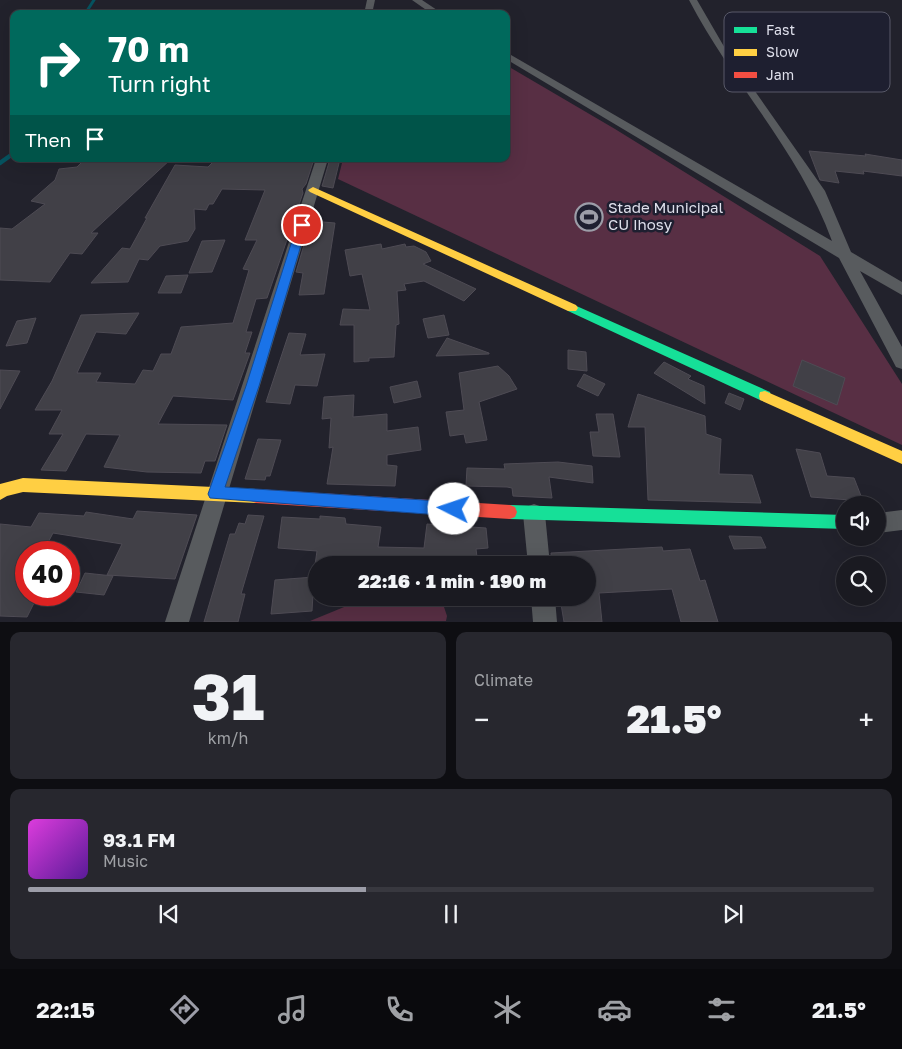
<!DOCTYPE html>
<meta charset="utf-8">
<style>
:root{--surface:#1a1a21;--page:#27272e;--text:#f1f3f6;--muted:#9fa1a5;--line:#38383f;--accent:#9c9da8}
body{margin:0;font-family:"Golos Text",sans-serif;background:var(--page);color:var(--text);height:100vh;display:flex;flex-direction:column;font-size:19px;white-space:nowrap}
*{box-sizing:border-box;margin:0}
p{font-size:16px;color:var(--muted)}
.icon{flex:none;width:28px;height:28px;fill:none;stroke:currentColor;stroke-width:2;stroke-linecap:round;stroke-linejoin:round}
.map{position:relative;height:622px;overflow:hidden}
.sheet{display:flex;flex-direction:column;gap:10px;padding:10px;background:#0e0e12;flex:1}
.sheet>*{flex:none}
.banner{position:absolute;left:10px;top:10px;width:500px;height:152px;border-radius:10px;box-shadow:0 5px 20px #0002,0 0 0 1px var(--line);background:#00695c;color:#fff;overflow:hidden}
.buttons{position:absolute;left:836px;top:496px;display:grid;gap:10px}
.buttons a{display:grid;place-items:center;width:50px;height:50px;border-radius:50%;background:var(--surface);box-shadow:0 5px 20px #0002,0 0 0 1px var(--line);font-size:25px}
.speed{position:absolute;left:15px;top:541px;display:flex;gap:10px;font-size:25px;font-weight:700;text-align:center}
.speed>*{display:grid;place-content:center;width:65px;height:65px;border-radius:50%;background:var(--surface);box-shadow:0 5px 20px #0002,0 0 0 1px var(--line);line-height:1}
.speed .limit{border:8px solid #d22;background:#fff;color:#111}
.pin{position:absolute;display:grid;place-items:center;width:42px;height:42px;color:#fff;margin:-21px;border:2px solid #fff;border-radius:50%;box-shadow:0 1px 5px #0007}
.me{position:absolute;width:55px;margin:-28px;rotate:274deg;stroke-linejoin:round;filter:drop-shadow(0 0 4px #0008)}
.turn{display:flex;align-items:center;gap:18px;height:105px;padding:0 15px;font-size:22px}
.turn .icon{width:65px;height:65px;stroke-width:2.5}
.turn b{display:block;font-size:35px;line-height:42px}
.then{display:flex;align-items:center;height:48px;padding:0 15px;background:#0003;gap:10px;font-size:19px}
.big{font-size:38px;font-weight:800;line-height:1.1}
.sheet .card{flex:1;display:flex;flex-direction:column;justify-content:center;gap:8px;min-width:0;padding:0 18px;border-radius:10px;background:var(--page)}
.sheet .dial{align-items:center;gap:0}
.dial b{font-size:65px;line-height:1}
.song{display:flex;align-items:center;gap:15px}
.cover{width:60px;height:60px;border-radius:8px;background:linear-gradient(135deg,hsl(300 70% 55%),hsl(270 70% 35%))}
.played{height:5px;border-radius:2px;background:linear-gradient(90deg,var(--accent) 40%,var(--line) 40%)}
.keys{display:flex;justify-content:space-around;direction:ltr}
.heat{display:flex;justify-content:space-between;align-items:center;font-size:28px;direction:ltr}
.sheet .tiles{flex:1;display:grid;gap:10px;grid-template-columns:1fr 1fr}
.card:last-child{grid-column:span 2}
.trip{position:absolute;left:308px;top:556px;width:288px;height:50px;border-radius:25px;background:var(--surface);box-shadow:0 5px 20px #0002,0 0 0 1px var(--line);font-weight:800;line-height:50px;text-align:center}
.dock{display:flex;height:80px;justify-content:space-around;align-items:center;background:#0a0a0d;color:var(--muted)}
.dock .icon{width:35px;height:35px}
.dock .active{color:var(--accent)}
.dock b{font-size:22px;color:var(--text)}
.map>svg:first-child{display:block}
.green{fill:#582f44}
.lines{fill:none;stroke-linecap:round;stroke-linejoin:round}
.stream-far1{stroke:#065360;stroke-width:3}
.stream{stroke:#065360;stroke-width:4.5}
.building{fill:#414047;stroke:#4e4b54}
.street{fill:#585b5e;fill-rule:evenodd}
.fast{fill:#16e098;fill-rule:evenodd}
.slow{fill:#ffcf43;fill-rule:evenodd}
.jam{fill:#f24e42;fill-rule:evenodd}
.route{fill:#1a73e8;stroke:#114b97}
.labels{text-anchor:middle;stroke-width:5;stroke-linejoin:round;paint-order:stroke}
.poi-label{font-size:15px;fill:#dedfeb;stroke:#1e1f30;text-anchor:start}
.key{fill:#1e1f30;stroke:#585968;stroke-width:1}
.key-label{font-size:14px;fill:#dedfeb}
</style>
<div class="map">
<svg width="902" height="622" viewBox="0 0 902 622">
<rect width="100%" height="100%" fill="#22222c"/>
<path class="green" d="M506,65L615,129L820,256L902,384V445L338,179L343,159H506Z
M366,598H441L447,616L446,621H310Z"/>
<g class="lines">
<path class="stream-far1" d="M85,14L94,0"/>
<path class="stream" d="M0,163L14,153"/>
</g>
<path class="building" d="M809,151L866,156L865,154L902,160V176L863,171L864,174L835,171L839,183L820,180Z
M85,159H171L91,233H98L82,254L70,253L50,282L0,280V228L12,229L45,204L31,201L55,180L59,169L77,167Z
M216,159H314L306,184L302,189L303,193L267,298L256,299L246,332H252L245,353H250L233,400L173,396L158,424L227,425L215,461H205L201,473L147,472L104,467L120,435L86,434L66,471L41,470L63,434H49L62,410H35L52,381L81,315L139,313L126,334L96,332L77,373H101L96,382L135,384L143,370L153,371L161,354H171L181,327L233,323L249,270L243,269L257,240H245L265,190L222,189L213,204H209L206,210L194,209L195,229L188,241L160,246L148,260L139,259L128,282L91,283L122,248L130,249L147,218H145L175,165L208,167Z
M330,159H340L333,188L322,186Z
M311,221L335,223L324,294L299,295L303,273L296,272Z
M225,240L212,272L189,273L202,241Z
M381,244L382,249L405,244L406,247L414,246L426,252L431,261L423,264L476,289L464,301L424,281L404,284L406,290L397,291L399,324L396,325L394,357L369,358V361L354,362V325H340L343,309L370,310L362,274L350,276L345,250Z
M188,275L181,293H158L166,276Z
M444,315L449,335L428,338L423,319Z
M36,318L27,343L6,346L17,321Z
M289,333L306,334L300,355L325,354L317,386L295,385L290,404L266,402Z
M447,338L489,353V354L436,356Z
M568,350L586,352L587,371L568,369Z
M802,360L845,378L837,405L793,386Z
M664,362L691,376L688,379L704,386L705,404L654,373Z
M498,366L509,376L517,389L479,402L487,440L466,443L464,434L450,436L446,412L464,410L459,373Z
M0,370L20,371L0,409Z
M584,374L605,384L598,396L577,386Z
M417,381L421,397L394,403L390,387Z
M729,393L744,399L740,410L725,403Z
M638,394L705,416L706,434L721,439L719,474L752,475L761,503L648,500L645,427H628Z
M354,395L353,417L387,414V431L418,427L421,450L387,455V465L397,466L395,486L327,484L333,447L329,448L331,418L322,419L324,397Z
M596,414H613L620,457L593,456L590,432H599Z
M258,439L281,440L270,476H266L265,480L245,479Z
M796,449L820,453L827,476L854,478L863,501L811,497Z
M558,462L592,466L593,483L549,477L552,498L513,496L512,488L507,487L466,486L467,468L505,469L504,464Z
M137,511L197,515L175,579L107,575L122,544L53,533L43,552H26V595H38L27,617L0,616V524L31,527L39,513L84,516L86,512L133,519Z
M248,515L264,516L241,594H245L238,622H204L230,534H235L239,523L245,524Z
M320,516L345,518L346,524L381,527L378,547L424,548L427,524L486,528L488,548L476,549L478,565H315L317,551L278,548L282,517L320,519Z
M729,536L761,537L766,548L734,549Z
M662,547L663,551L690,549L700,581L705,580L718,622H681L672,589L599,593L602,622H564L560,598H586V565H552L551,553Z
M85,573L113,576L104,595L76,592Z
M314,577L312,611L271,614L275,580Z"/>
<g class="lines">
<path class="street" d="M367,0H375L372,14H364Z
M412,0H422L443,14H432Z
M689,0H697L726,50L825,191L851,252L902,282V295L860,271L902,347V369L896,367L839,258L506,59V52L832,241C800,152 732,83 689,0Z
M316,159H328L189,622H165Z
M534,504L542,507L545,514L550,565H528L523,514L526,507Z
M902,510V530L878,533V513Z
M531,598H555L557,622H533Z"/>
<path class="fast" d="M572,304L770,392L771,396L770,400L765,401L760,400L568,311L566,308Z
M510,505L845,515V529L510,519L505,517L503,512L505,507Z"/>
<path class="slow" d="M313,187L576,305L578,308L576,311H568L310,192L308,190Z
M765,391L902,451V464L760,400L759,396L760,392Z
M23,478L256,489L261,491L263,496L261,501L256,503L23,492L7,496L0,500V484Z"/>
<path class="jam" d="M256,489L510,505L515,507L517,512L515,517L510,519L256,503L251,501L249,496L251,491Z"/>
</g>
<path class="route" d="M302,222L307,225L259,386L225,487L454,502L460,504L462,509L460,514L454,516L210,498L208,494L246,386L297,225Z"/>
<defs>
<g id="stadium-ring" transform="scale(1.4375)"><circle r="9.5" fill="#1e1f30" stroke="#9c9da8" stroke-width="1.5"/><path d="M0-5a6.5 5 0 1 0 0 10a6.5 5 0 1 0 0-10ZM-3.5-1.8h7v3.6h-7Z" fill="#9c9da8"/></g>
</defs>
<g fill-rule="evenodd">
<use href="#stadium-ring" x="589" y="217"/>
</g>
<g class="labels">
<g class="poi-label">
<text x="608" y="213">Stade Municipal<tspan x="608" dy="17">CU Ihosy</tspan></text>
</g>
</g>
<rect x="724" y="12" width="166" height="80" rx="8" class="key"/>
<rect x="734" y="27" width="23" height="6" fill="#16e098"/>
<rect x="734" y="49" width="23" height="7" fill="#ffcf43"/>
<rect x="734" y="72" width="23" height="6" fill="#f24e42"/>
<g class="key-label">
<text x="766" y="35">Fast</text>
<text x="766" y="57">Slow</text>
<text x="766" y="80">Jam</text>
</g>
</svg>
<div class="buttons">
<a><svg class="icon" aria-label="sound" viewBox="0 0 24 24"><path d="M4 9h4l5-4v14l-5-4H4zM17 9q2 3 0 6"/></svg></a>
<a><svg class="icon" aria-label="search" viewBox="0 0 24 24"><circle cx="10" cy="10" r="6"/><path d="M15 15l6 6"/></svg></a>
</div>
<div class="speed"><div class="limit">40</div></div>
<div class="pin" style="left:302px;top:225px;background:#d93025"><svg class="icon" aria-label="arrive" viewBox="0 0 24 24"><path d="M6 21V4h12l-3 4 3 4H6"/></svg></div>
<svg class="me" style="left:454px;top:509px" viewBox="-20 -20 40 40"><circle r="19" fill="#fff"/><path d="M0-13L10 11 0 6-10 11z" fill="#1a73e8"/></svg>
<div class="trip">22:16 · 1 min · 190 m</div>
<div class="banner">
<div class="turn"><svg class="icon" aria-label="right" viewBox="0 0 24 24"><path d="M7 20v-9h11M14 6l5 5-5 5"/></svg><div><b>70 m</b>Turn right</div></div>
<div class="then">Then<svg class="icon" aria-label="arrive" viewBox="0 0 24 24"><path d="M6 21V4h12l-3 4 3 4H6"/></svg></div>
</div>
</div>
<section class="sheet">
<div class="tiles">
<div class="card dial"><b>31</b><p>km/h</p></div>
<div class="card"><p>Climate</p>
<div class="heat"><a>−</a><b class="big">21.5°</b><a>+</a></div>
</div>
<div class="card">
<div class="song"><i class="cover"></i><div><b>93.1 FM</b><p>Music</p></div></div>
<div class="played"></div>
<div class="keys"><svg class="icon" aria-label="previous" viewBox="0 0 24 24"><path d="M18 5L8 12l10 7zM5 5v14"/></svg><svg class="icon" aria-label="pause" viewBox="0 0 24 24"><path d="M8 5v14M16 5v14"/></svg><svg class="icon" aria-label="next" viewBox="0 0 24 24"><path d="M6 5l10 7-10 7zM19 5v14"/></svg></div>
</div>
</div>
</section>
<nav class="dock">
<b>22:15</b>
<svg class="icon active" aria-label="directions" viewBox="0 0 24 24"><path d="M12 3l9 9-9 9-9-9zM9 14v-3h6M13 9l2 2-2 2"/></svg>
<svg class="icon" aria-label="music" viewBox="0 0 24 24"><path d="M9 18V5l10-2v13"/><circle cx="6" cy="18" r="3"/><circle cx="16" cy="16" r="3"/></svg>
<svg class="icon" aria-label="phone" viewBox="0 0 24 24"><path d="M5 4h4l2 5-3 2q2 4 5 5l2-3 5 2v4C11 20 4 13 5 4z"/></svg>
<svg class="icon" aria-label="climate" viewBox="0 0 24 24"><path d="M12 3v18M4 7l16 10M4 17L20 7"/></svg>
<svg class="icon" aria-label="car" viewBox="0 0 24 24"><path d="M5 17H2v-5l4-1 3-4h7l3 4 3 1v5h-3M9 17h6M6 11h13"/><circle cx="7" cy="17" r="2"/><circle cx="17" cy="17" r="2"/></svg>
<svg class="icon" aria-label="filters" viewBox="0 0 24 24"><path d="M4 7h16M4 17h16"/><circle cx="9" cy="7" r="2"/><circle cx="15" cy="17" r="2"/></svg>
<b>21.5°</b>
</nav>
